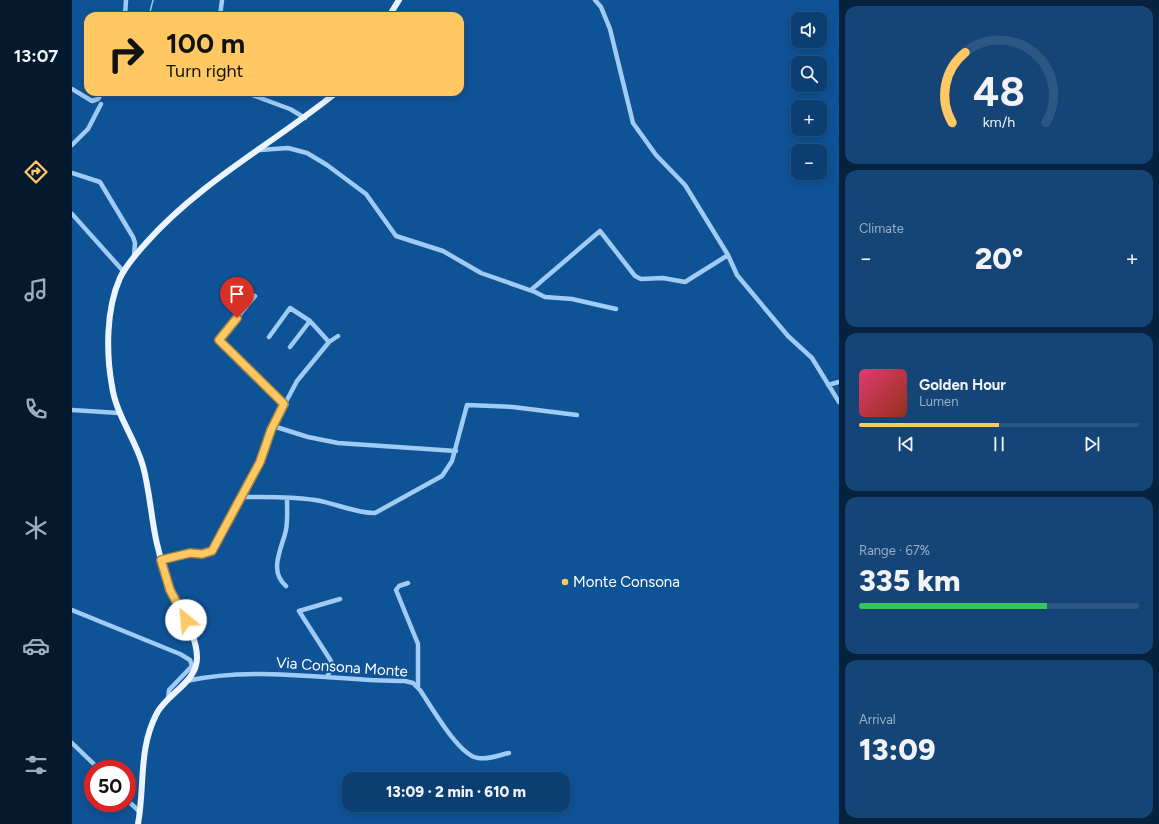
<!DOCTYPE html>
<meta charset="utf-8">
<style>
:root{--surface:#0b3e71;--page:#144576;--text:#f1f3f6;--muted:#9aaec3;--line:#2b5784;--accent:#ffc862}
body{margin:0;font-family:Figtree,sans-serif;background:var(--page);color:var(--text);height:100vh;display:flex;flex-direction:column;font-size:15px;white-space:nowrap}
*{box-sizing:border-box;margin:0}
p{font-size:13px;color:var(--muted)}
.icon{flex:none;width:22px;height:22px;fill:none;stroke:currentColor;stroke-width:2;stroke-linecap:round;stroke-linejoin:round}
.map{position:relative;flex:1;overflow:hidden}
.side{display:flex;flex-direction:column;gap:6px;padding:6px;background:#06223e;width:320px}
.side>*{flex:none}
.hud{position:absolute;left:12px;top:12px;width:380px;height:84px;border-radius:12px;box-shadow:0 2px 10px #0003,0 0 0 1px var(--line);background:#ffc862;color:#111;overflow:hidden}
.buttons{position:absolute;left:719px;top:12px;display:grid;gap:8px}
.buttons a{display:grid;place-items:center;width:36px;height:36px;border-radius:8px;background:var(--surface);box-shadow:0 2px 10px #0003,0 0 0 1px var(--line);font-size:20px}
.speed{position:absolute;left:12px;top:760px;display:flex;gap:8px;font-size:20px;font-weight:700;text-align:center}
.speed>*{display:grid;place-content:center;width:52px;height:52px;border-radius:50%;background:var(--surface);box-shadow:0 2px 10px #0003,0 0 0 1px var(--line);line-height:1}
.speed .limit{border:6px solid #d22;background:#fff;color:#111}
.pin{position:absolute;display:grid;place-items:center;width:34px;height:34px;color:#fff;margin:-41px -17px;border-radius:50% 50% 50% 0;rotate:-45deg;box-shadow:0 0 4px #0007}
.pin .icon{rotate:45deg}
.me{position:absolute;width:44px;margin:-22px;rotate:332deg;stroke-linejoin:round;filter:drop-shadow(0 0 3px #0008)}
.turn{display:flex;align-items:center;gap:14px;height:84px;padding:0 16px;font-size:18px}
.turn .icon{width:52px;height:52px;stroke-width:2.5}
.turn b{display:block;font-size:28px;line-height:34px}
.big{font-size:30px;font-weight:800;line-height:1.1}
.side .card{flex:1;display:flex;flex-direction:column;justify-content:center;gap:6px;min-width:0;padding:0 14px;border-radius:12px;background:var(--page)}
.side .dial{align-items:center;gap:0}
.dial svg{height:104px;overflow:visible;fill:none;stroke:var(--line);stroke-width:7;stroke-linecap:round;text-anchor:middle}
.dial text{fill:var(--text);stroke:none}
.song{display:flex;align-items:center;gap:12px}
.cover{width:48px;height:48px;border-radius:6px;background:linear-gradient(135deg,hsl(340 70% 55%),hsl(10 70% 35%))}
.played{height:4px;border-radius:2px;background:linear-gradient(90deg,var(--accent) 50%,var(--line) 50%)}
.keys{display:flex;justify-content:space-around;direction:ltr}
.heat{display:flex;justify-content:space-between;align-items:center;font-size:22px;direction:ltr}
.charge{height:6px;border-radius:3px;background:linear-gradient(90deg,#34c759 67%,var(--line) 0)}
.trip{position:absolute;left:270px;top:772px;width:228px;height:40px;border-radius:12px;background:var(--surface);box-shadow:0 2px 10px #0003,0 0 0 1px var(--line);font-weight:800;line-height:40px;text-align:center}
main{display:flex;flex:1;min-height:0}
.tabs{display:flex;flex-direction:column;width:72px;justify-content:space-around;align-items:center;background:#04192d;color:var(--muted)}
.tabs .icon{width:28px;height:28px}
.tabs .selected{color:var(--accent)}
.tabs b{font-size:18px;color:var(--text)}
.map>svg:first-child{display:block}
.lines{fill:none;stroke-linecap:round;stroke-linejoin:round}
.stream{stroke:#90c7f8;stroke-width:1.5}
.minor{stroke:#9fcbf4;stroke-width:4.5}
.major{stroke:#ecf5ff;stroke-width:6}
.route-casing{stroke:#a68240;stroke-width:10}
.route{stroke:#ffc862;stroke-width:7}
.poi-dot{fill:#ffc862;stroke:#0f5397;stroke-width:1.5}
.labels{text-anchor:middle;stroke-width:4;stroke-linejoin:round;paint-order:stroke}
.poi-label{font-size:15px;fill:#fff;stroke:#0f5397;text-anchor:start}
.street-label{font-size:15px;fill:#fff;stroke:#0f5397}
</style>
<main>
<nav class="tabs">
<b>13:07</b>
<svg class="icon selected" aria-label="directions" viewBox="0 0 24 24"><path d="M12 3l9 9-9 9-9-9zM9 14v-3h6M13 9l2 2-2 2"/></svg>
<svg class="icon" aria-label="music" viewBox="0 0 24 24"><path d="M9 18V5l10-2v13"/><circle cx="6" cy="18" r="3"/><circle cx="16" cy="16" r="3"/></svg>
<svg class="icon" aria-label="phone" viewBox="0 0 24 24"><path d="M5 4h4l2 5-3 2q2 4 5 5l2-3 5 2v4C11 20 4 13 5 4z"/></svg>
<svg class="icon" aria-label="climate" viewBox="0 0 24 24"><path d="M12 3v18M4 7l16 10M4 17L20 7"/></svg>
<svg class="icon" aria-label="car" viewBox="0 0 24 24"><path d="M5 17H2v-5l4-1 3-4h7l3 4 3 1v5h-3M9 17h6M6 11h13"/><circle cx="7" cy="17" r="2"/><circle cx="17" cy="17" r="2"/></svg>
<svg class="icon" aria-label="filters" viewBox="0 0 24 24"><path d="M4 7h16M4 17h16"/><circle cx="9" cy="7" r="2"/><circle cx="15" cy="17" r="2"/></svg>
</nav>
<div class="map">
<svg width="767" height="824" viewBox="0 0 767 824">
<rect width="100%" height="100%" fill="#0f5397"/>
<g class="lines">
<path class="stream" d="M77,16L81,0"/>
<path class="minor" d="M523,0L529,7L538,29L561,123L584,155L613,185L656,255L665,275L716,336L740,358L767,402
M53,16L54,0
M148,16L150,0
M0,89L20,101L26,99L31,92
M172,92L218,109L233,118
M0,145L16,129L29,104
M188,150L216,148L235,153L255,165L294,194L324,236L371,251L409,273L463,292L473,297L500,299L544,309
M0,173L28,182L61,237L63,243L62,257
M0,214L52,272
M459,290L528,231L563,276L569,279L591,278L613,282L656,255
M183,296L147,340L212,404
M197,337L218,308L238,321L257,342
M218,347L238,321
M756,385L767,382
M0,410L47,413
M201,426L236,437L266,443L384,451
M169,497C193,497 218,496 243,500C263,503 282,513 303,513L370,476L380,461L395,405L441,407L505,415
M89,560L118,553L130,554L141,551L188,462L199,430L225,381L257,342L266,336
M336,583L327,586L324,590L346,644V688
M214,586C196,571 210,548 214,530C216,519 215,508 215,498
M0,610L108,654L118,660L120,666L97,690L96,700
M255,677L260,667L259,661L227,611L268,599
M114,681C185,665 262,681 333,681L341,683L348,690C359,706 387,756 406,758C416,760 427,755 437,753
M0,743L27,769
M55,800L68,812"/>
<path class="major" d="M317,16L327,0
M66,824C73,786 66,749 85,713C95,694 125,682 125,658C125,633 107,612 98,590C92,575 89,559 85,544C79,518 78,492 71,466C63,438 44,415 40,386C34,353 34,309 48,278C54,265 65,253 74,243C128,182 202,143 265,92"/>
</g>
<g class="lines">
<g class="route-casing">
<path id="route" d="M114,620L98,590L89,560L118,553L130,554L140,551L188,462L199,430L212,404L147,340L165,318"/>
</g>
<use href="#route" class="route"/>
</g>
<circle class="poi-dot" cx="493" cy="582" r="4"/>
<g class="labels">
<g class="poi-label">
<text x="501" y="587">Monte Consona</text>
</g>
<g class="street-label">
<text transform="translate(270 667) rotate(4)" y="5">Via Consona Monte</text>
</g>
</g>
</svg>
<div class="buttons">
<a><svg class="icon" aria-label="sound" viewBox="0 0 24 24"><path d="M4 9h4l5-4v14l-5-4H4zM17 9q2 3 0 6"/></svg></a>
<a><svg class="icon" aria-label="search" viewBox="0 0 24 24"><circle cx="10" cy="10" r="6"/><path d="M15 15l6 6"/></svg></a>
<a>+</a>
<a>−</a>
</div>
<div class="speed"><div class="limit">50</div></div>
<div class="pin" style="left:165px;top:318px;background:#d93025"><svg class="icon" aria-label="arrive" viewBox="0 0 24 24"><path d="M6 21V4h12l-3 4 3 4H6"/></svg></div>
<svg class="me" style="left:114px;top:620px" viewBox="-20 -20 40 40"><circle r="19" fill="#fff"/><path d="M0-13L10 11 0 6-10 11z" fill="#ffc862"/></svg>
<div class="trip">13:09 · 2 min · 610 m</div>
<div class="hud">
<div class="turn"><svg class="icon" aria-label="right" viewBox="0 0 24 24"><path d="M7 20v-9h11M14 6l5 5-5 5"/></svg><div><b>100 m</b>Turn right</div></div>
</div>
</div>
<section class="side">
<div class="card dial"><svg viewBox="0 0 100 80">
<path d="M14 69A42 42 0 1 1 86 69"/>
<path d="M14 69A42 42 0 0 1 24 15" stroke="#ffc862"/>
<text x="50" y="56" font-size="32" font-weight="700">48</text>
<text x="50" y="72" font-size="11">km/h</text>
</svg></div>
<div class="card"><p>Climate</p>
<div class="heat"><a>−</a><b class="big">20°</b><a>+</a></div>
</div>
<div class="card">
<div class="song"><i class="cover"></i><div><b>Golden Hour</b><p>Lumen</p></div></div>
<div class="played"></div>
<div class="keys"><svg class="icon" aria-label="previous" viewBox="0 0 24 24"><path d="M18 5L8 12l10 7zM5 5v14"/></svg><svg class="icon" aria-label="pause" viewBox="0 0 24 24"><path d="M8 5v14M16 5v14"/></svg><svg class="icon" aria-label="next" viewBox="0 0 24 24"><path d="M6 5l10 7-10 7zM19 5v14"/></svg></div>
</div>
<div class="card"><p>Range · 67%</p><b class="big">335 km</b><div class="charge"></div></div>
<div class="card"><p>Arrival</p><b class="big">13:09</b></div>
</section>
</main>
